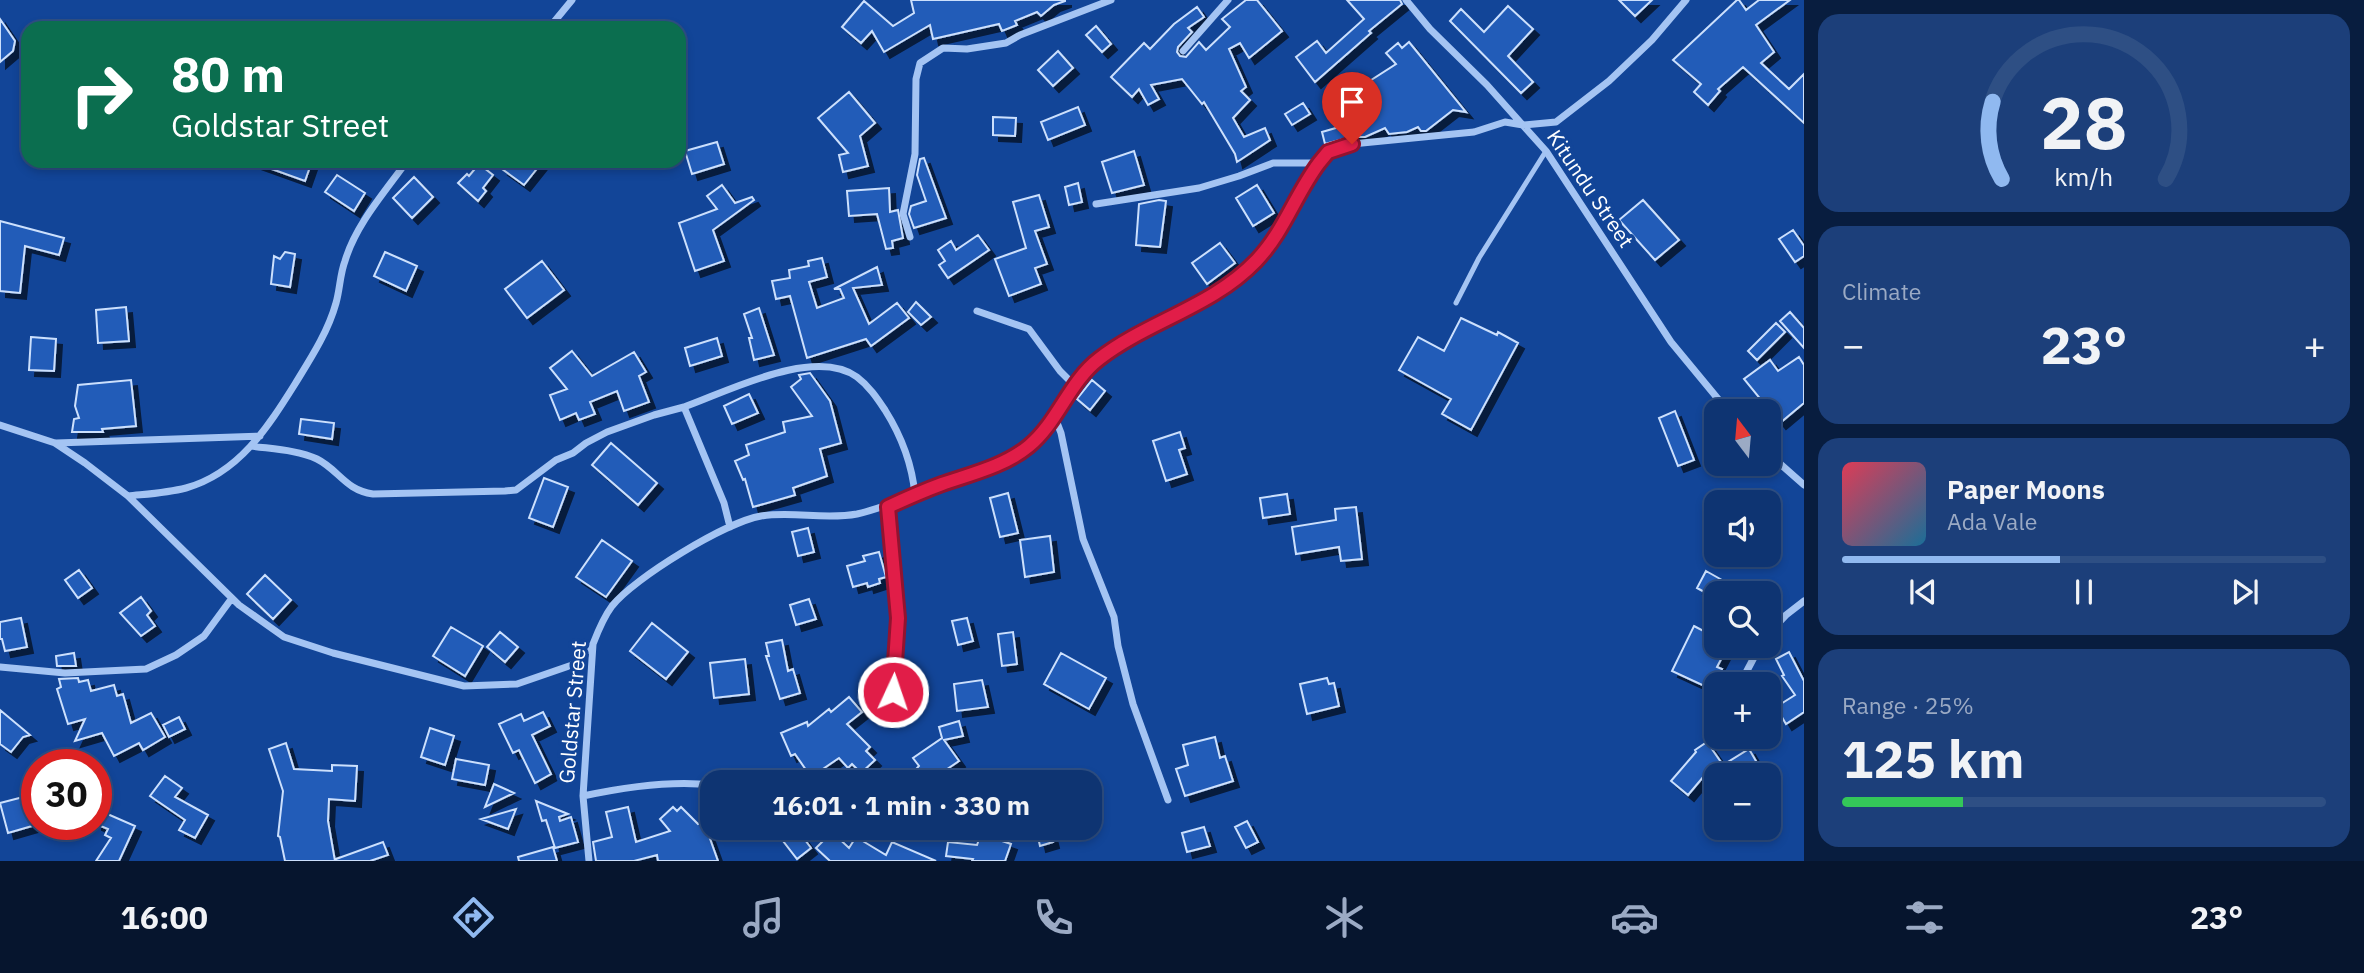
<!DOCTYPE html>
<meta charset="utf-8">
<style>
:root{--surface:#0e3472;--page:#1c3f7a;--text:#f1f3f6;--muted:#9baac4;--line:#2e4f84;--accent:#90b9f0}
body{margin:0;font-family:"IBM Plex Sans",sans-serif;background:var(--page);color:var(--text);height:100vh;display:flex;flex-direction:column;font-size:26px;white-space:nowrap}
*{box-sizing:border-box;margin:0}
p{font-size:23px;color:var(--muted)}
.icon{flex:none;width:38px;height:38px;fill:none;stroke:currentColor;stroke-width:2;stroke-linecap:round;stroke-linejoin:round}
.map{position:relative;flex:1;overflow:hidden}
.panel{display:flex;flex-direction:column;gap:14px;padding:14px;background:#081d3f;width:560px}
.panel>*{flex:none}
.hud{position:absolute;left:21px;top:21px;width:665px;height:147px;border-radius:21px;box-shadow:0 4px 10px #0003,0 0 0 2px var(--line);background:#0b6e4f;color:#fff;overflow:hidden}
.needle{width:46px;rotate:344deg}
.fabs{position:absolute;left:1704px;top:399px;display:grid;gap:14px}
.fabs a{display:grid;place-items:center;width:77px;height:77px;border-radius:14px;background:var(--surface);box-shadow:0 4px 10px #0003,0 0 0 2px var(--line);font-size:35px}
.speed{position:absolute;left:21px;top:749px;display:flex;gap:14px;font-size:35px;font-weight:700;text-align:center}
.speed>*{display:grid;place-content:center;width:91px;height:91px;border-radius:50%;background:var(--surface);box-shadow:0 4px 10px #0003,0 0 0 2px var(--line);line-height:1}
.speed .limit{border:10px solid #d22;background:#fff;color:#111}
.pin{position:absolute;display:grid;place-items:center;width:60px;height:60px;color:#fff;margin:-72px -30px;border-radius:50% 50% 50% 0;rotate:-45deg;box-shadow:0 0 7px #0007}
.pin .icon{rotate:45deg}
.me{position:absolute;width:77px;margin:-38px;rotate:3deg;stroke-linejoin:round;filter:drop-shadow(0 0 5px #0008)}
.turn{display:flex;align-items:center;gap:24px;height:147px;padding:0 35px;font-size:32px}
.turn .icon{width:91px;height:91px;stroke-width:2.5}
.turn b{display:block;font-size:49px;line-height:60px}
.big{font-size:52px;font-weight:700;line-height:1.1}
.panel .widget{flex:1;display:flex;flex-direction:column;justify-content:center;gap:10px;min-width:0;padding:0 24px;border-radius:21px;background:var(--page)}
.panel .dial{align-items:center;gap:0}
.dial svg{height:182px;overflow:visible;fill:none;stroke:var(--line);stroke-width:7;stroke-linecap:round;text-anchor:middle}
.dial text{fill:var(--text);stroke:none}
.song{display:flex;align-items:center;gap:21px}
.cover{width:84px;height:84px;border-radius:10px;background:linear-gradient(135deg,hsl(350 70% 55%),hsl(200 70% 35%))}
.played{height:7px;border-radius:4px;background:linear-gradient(90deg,var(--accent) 45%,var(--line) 45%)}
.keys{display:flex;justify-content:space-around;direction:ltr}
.heat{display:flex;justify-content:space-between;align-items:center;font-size:38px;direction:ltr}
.charge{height:10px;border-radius:5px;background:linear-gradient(90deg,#34c759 25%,var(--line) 0)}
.trip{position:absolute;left:700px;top:770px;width:402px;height:70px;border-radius:21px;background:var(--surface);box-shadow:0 4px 10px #0003,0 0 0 2px var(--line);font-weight:700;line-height:70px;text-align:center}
.menu{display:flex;height:112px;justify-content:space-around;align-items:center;background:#06152e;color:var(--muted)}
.menu .icon{width:49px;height:49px}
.menu .active{color:var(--accent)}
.menu b{font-size:32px;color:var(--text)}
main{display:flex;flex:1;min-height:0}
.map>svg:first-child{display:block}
.building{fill:#205bb8;stroke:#cce0fd;stroke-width:2;filter:url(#shadow)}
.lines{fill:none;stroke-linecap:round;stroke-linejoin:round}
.service{stroke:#a4c4f3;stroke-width:5}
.minor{stroke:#a4c4f3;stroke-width:7}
.route-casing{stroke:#92132f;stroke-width:18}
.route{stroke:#e11d48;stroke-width:12}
.labels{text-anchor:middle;stroke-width:7;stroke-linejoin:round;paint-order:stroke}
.street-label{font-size:21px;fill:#fff;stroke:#124598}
</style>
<main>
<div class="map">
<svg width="1804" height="861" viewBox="0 0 1804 861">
<defs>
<filter id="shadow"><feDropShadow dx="6" dy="6" stdDeviation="0" flood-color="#0009"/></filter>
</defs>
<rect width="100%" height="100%" fill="#124598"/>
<path class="building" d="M911,0H1065V1L1054,5L1041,16L1037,12L1015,21L1017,25L1002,31L999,24L933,39L930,25L884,52L872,31L861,43L842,27L864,1L893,26L914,13Z
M1246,0H1257L1282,31L1249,58L1240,43L1229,49L1246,87L1241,91L1250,100L1233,118L1244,137L1265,128L1270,140L1237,162L1235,154L1204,102L1202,104L1182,79L1151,85L1159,99L1148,105L1139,89L1132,97L1111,77L1144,43L1150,49L1174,24L1197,7L1204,17L1188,28L1192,32L1178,47L1177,52L1180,56L1186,57L1199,42L1206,50L1230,27L1222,19Z
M1347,0H1400L1402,4L1369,31L1371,33L1315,82L1296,57L1317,41L1326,53L1364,19Z
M1619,0H1652L1635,16Z
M1737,0H1739L1746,10L1759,0H1790L1756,25L1774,52L1761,63L1789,89L1804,74V123L1743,67L1718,89L1720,91L1708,105L1694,92L1701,84L1673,60Z
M1508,6L1533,29L1508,56L1533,82L1521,93L1450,21L1461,9L1484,32Z
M0,19L15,41L13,51L0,62Z
M1096,26L1111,44L1102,52L1086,35Z
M1409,42L1466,112L1453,110L1426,131H1421L1418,127L1407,132L1389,134L1385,128L1365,137H1359L1358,135L1325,144L1322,132L1353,123L1344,104L1371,92L1365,84L1396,64L1386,53L1398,43L1402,48Z
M1058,51L1073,68L1053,86L1038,70Z
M849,92L875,123L860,136L868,166L843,172L839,155L848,153L818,118Z
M1303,103L1310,114L1292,125L1285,114Z
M1078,107L1085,125L1048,140L1041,122Z
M993,117L1016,118L1015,136L993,135Z
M717,142L724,164L692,174L685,151Z
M1134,151L1144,185L1112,193L1102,162Z
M924,158L946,218L914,228L909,214L911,206L926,201L917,175L920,159Z
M255,161H312L305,181L255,163Z
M508,161H543L524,185L502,169Z
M479,164L493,175L483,188L486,191L478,201L458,183L467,174L469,176Z
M337,175L365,193L354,211L325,192Z
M414,177L433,197L412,218L393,198Z
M1078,183L1082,202L1069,205L1065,187Z
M722,185L735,203L752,197L754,200L713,230L724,261L695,271L679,223L717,209L707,196Z
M1257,185L1274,213L1253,226L1236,198Z
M889,188L890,212L898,210L903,238L892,241L893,248L886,249L877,214L849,216L847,191Z
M1039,195L1049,227L1035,231L1047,264L1035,268L1041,284L1009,296L995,259L1026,248L1013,202Z
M1159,200L1166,201L1160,247L1136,245L1139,204Z
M1643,200L1679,240L1655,260L1619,220Z
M0,221L64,238L59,255L25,246L20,293L0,291Z
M1793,230L1804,246V256L1795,262L1779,239Z
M978,235L989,250L948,278L939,265L945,261L938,250L951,241L956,250Z
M1220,243L1235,263L1207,284L1192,263Z
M285,252L295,254L290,287L271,284L274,256L280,259Z
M385,252L417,266L406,291L374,276Z
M822,258L827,277L809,282L817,308L844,298L840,289H834L877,267L882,285L853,288L869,324L897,303L909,318L871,346L866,339L807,358L790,296L776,299L772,281L790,278L789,270L809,266L808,261Z
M542,261L564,290L527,318L505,289Z
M916,302L931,317L921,325L908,312Z
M126,307L129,341L98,343L96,310Z
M759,308L774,355L754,360L749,338H752L744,314Z
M1790,312L1804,328V348L1780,321Z
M1461,318L1497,335L1498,332L1518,343L1471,430L1442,414L1451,399L1399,370L1418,337L1444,351Z
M1776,323L1785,332L1757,360L1748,351Z
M31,337L56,339L54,371L29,370Z
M717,338L722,356L690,366L685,348Z
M572,351L592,376L634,352L646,372L639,376L649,402L624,411L617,391L590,402L595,414L579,420L576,413L560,420L550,395L567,389L550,368Z
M1799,357L1804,365V403L1780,423L1744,379L1770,360L1778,371Z
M810,373L830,401L841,443L820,449L827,476L793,488L795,495L753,507L745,479L743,480L735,461L749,455L746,445L785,432L783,422L812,416L791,387L801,379L799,375Z
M131,380L136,426L102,429L103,432H72L74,419L79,418L75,406L78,385Z
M1092,380L1105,391L1090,410L1077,399Z
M749,394L758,413L732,424L724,406Z
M1675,411L1694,460L1678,466L1659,418Z
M301,419L334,423L332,439L299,434Z
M1180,432L1185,448L1179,450L1187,474L1166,481L1153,441Z
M611,443L657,483L638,505L592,465Z
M544,478L568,487L553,527L529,518Z
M1008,493L1018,533L1000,537L990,498Z
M1287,494L1290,514L1263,518L1260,498Z
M1356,507L1362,559L1341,561L1339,547L1296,554L1292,527L1336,520L1335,509Z
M808,528L814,552L798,556L792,532Z
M1050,536L1054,572L1025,577L1020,540Z
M602,540L632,561L606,597L576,577Z
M879,552L886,577L879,579L880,583L868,587L867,583L853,587L847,566L865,561L863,556Z
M79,570L92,588L78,598L65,580Z
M1706,571L1745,593H1717V599L1697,588Z
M265,575L291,600L273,619L247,594Z
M141,597L151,611L147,615L155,626L141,636L120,613Z
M809,599L816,619L796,625L790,605Z
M21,618L27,647L5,651L2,639H0V622Z
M967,618L973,641L958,645L952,621Z
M652,623L688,652L666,679L630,651Z
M1694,626L1717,638V646H1728L1717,667L1722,669L1713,690L1672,671Z
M451,627L483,646L465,676L433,656Z
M500,632L518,647L505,662L487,647Z
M1013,632L1017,664L1002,666L998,634Z
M782,640L788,671L793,669L800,693L780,699L766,656H769L766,643Z
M1789,652L1804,681V712L1786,724L1776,707L1795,695L1782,676L1784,675L1776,659Z
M74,653L76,666H57L56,656Z
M1061,653L1106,678L1089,709L1044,684Z
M745,659L749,694L714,698L710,663Z
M78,678L79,682L88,680L91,691L114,685L117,696L123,694L131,723L151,713L165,737L143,750L139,743L114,756L102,733L75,741L85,719L68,724L57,689L61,687L59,679Z
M1327,678L1329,684L1334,683L1339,706L1307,714L1300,684Z
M982,680L988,707L957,711L954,684Z
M849,697L862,712L847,724L870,747L866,751L875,760L861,773L852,764L848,768L839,758L811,777L795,754L791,756L781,733L807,722L808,726L829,709L831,712Z
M0,710L30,735L23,737L11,752L0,744Z
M543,712L550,726L532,735L551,774L535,783L519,750L513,753L499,724L521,714L524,721Z
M179,717L185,729L169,737L163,725Z
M959,721L963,736L944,740L959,761L928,782H904L919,766L913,758L942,738L939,727Z
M430,728L454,736L445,765L421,757Z
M1215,737L1220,758L1225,756L1233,781L1185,796L1176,769L1188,765L1183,745Z
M1707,742L1723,765L1749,749L1760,768L1748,775H1717L1716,781L1712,775H1707L1710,773L1709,770L1688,795L1671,781L1696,752L1695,750Z
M286,743L294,769L332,771V765L357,766L355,801L329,799L328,821L335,861H285L280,837L278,836L283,791L269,749Z
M456,759L489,765L485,785L452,779Z
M165,776L182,788L175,797L208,815L195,838L179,830L185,820L150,796Z
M494,784L514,793L485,807Z
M31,795L37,824H39L8,833L0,803Z
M536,801L568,814L559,817L560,821L571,817L578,842L555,848L546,820L542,821Z
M628,807L636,842L670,831L660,819L673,807L677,811L681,807L698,824L704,822L718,861H658L657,855L634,861H596L593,842L612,837L606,812Z
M96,809L135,826L119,861H96L111,838L105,835L108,829L96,824Z
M516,809L508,829L481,819Z
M1247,821L1258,842L1246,848L1235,827Z
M1204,827L1210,846L1187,852L1182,833Z
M773,828H796L811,848L797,859Z
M1050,830L1053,842L1040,846L1037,833Z
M832,832L849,848L856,837L886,855L892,842L936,861H830L816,848Z
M981,834L1011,844L1005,861H972L973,859L946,856L948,842L977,845Z
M383,842L388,855L370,861H336V859Z
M553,847L557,861H519L518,857Z"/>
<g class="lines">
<path class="service" d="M1456,303L1479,258L1546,151"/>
<path class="minor" d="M1406,0L1430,29L1487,85L1546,151L1671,342L1728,411
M549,28L572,0
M1183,51L1228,0
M1096,204L1199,188L1239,176L1273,163H1319
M910,237L903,214L915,154L916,79L920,63L943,48L967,49L1006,43L1020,35L1111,0
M977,311L1029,329L1060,371L1074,385
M684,407C727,392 814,346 857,377C869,386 877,398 885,410C902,437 912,463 915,495
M1054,415L1061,433L1083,539L1114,617L1118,646L1133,704L1168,800
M0,425L55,443L85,463L128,496L239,605L284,637L333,653L464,686L517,684L572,665L592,645
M56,443L260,436
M251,446C272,449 298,450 317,459C339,470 345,490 373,494L505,491L516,490L556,460L573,453L586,443L607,432L654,415L684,407L724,503L730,527
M1769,454L1804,485
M128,496C147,494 167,493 186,488C239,473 268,427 295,384C311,358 328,332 336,303C340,289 340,274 345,261C356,224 385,192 407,161
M888,507L898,618L893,692
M1769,633L1786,615L1804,601
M0,667L65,673L146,669L176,655L204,636L232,598
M1740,684L1760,646
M583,796C625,787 670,780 712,785
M589,861L583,796L593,644C598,631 603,618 612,606C634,578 726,522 761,516C793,511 825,520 857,514C888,507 914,494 943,484C968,475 993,467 1017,454C1040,438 1053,416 1069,393C1074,385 1080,374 1087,368C1118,341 1153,327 1189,310C1220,294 1250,270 1272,244C1293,217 1302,174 1327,153C1334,147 1344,146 1352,144L1474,132L1505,122L1523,125L1556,122L1609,81L1652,40L1686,0"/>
</g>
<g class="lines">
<g class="route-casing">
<path id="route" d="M893,692L898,618L888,507C905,499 923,491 942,484C971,474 1005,466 1029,446C1058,422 1069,382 1099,359C1148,321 1212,307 1256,261C1284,232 1295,195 1319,163L1328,152L1352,144"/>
</g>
<use href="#route" class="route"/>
</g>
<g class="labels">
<g class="street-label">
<text transform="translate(1590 189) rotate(56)" y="7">Kitundu Street</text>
<text transform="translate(573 712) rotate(-85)" y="7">Goldstar Street</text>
</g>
</g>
</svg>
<div class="fabs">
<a><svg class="needle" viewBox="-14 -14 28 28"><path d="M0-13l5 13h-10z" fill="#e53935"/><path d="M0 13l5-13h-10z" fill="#9baac4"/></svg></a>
<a><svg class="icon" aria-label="sound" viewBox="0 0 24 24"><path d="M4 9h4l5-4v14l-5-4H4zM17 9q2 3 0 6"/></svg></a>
<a><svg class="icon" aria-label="search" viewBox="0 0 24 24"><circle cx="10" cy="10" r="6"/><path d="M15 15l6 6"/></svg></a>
<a>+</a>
<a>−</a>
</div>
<div class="speed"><div class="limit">30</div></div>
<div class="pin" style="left:1352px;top:144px;background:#d93025"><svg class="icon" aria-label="arrive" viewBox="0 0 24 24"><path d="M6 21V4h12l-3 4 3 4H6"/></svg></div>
<svg class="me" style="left:893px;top:692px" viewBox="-20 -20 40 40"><circle r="17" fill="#e11d48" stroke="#fff" stroke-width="3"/><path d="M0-11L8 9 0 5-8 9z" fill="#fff"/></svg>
<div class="trip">16:01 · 1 min · 330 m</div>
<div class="hud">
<div class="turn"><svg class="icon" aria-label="right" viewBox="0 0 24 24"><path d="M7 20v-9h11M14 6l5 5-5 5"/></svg><div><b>80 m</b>Goldstar Street</div></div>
</div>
</div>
<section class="panel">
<div class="widget dial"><svg viewBox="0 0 100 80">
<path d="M14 69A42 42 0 1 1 86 69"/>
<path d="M14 69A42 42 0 0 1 10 35" stroke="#90b9f0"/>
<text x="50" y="56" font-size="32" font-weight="700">28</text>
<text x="50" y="72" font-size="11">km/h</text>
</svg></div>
<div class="widget"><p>Climate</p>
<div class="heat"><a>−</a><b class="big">23°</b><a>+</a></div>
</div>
<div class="widget">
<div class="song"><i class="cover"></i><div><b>Paper Moons</b><p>Ada Vale</p></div></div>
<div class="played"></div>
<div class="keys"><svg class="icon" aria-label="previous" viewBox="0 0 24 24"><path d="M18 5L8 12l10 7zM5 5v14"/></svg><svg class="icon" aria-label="pause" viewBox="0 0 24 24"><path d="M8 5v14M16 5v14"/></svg><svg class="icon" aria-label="next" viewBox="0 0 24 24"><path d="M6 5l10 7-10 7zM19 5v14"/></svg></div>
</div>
<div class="widget"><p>Range · 25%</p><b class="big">125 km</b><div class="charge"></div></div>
</section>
</main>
<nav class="menu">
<b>16:00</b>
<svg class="icon active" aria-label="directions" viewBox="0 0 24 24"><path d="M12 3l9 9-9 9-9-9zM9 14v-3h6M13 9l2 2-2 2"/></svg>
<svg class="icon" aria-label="music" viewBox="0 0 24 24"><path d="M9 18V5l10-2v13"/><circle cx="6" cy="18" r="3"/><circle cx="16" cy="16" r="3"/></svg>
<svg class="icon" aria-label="phone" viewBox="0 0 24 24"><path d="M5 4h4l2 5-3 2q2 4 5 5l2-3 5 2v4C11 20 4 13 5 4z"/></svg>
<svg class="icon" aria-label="climate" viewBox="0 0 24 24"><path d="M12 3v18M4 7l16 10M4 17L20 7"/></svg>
<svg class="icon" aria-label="car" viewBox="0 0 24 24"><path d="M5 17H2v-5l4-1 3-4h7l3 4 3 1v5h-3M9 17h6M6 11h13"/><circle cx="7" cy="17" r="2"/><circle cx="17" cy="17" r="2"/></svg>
<svg class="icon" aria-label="filters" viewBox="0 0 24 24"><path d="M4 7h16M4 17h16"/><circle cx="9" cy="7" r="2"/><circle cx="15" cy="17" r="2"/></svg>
<b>23°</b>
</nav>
